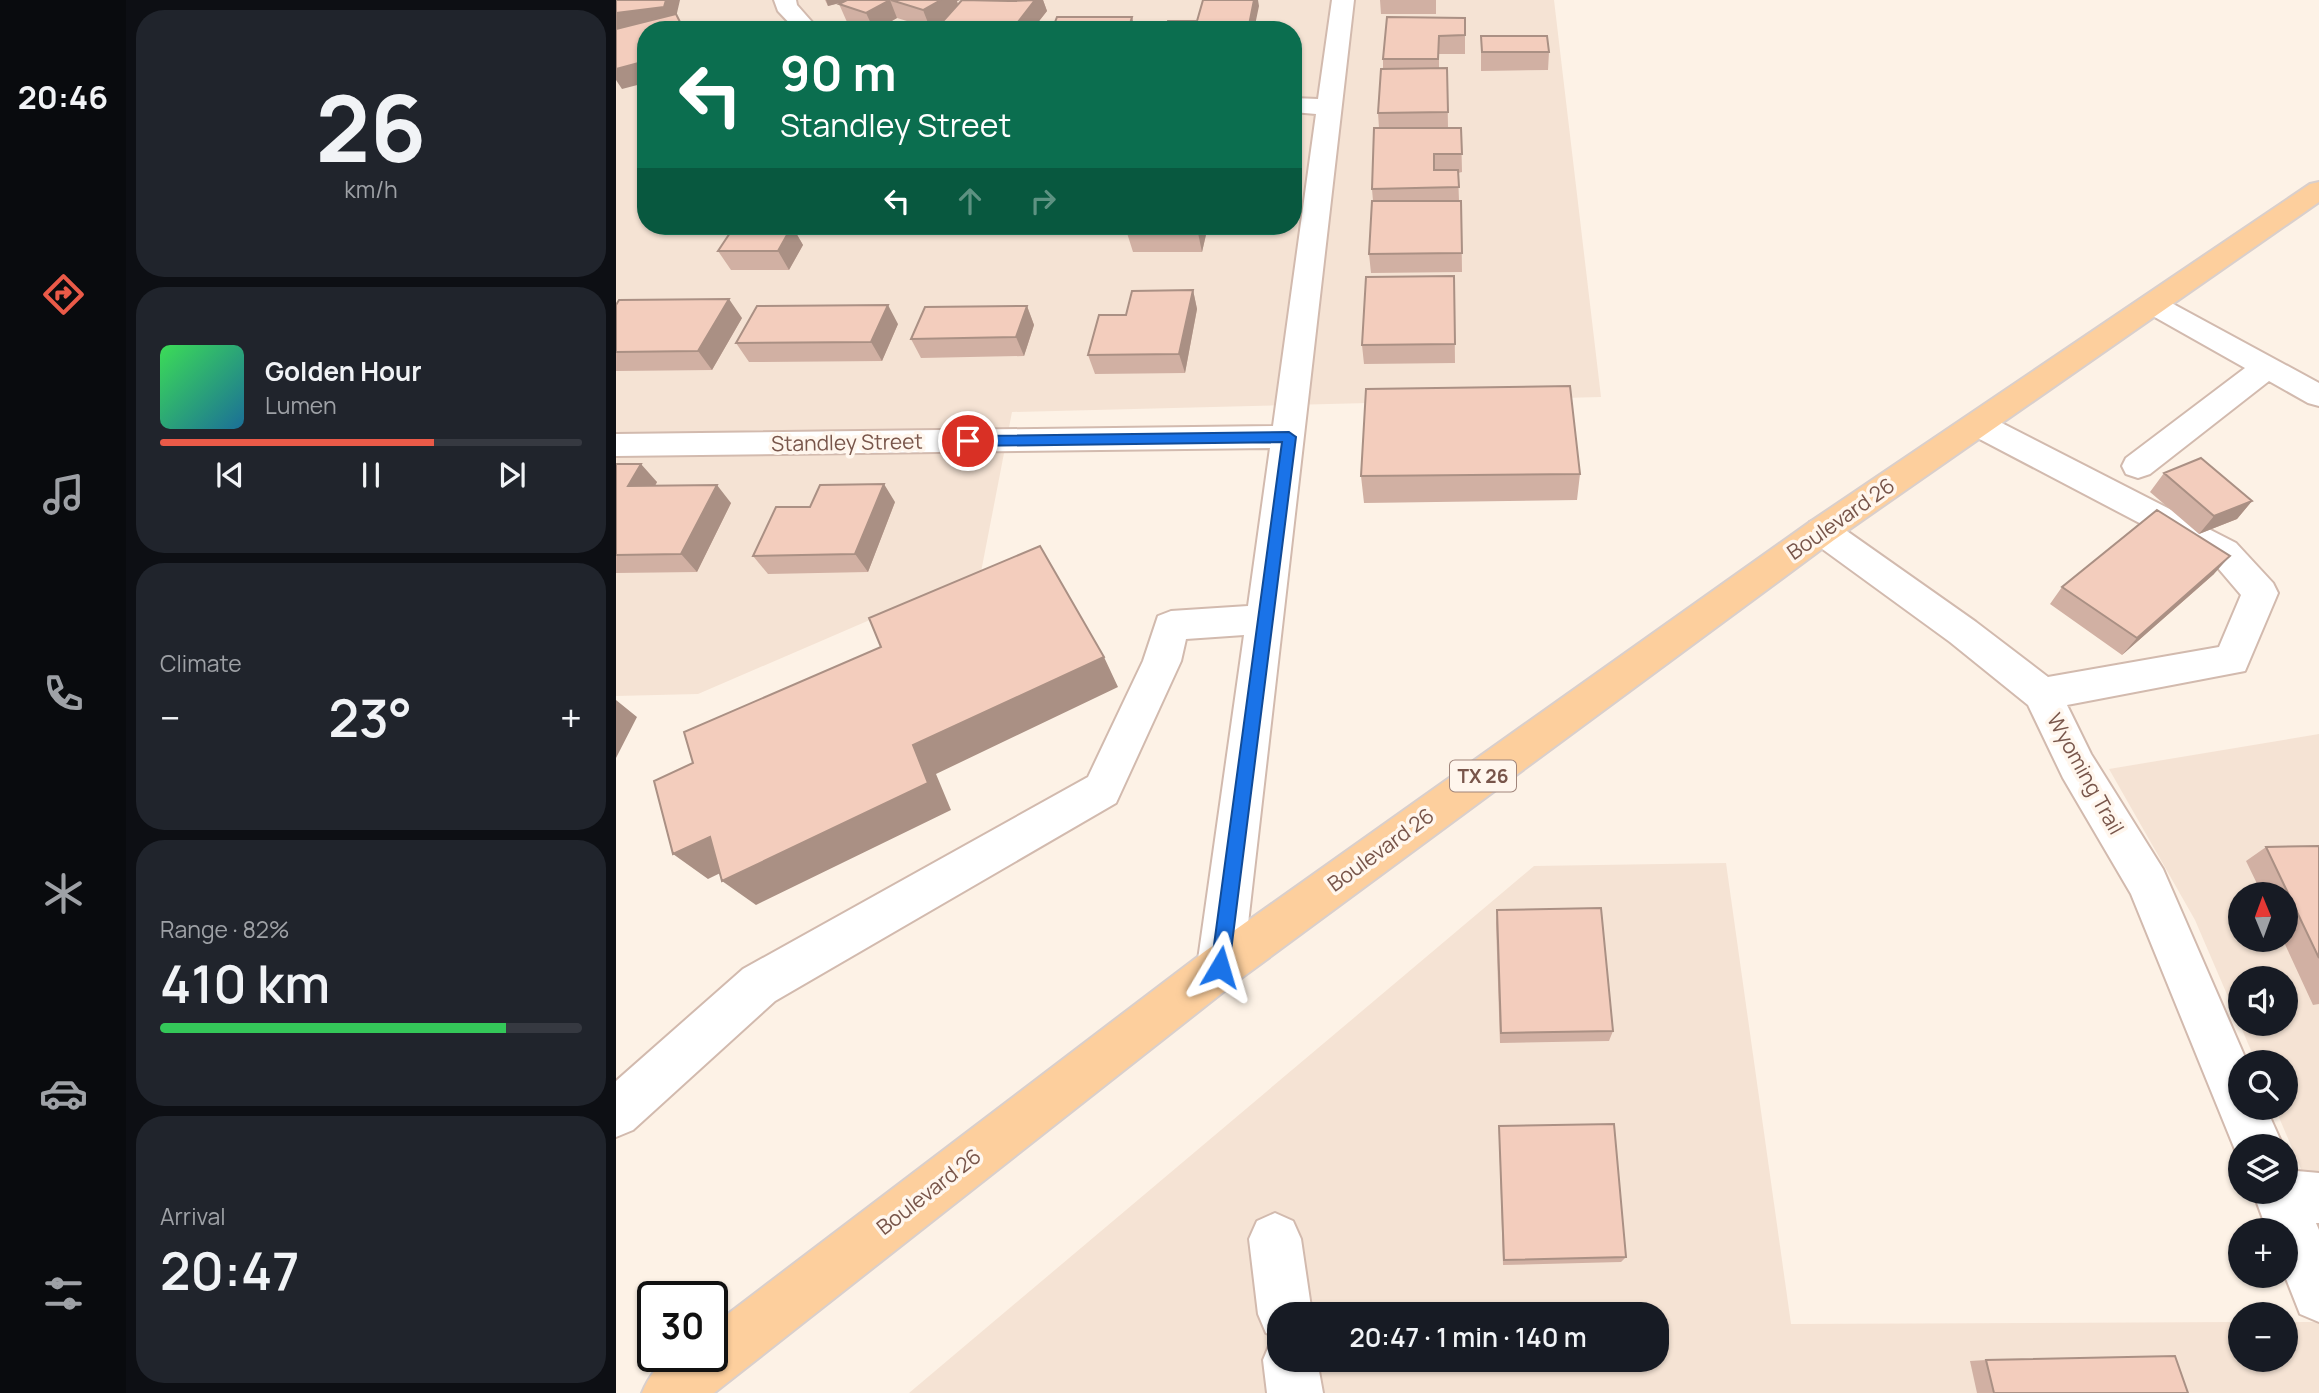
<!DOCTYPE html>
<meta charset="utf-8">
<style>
:root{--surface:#171b24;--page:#20242c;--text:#f1f3f6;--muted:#9ea1a6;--line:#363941;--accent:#ea5a48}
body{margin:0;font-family:Manrope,sans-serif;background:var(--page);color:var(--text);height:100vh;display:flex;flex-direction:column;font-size:26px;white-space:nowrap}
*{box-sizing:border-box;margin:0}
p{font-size:23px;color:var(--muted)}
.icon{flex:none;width:38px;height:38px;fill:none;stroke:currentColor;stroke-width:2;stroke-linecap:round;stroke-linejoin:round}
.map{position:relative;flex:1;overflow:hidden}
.side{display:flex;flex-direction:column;gap:10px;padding:10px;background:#0d0f14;width:490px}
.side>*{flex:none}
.banner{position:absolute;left:21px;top:21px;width:665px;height:214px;border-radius:28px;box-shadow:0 2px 5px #0004;background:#0b6e4f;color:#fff;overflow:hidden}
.needle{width:46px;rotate:359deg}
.tools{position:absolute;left:1612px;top:882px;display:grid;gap:14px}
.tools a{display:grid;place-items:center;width:70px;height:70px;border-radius:50%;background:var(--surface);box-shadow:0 2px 5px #0004;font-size:35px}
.speed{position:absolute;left:21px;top:1281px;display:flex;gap:14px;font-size:35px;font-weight:700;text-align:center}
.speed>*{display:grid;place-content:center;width:91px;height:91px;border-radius:50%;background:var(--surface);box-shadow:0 2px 5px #0004;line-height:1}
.speed .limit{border:4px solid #111;border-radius:10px;background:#fff;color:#111}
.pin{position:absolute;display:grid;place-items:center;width:60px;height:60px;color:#fff;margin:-30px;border:4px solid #fff;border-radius:50%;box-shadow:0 2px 7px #0007}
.me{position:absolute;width:77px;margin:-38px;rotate:7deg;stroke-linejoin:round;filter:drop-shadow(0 0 5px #0008)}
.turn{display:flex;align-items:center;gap:24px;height:147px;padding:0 28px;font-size:32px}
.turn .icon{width:91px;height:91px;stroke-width:2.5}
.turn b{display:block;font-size:49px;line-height:60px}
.lanes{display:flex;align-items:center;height:66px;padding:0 28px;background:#0003;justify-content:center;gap:35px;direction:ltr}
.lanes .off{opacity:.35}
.big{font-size:52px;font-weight:600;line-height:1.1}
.side .widget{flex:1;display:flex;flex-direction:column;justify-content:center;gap:10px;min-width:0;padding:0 24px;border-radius:28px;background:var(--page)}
.side .dial{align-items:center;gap:0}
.dial b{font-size:91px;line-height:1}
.song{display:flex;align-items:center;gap:21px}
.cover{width:84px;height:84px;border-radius:10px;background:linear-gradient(135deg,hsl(130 70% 55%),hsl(200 70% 35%))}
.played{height:7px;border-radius:4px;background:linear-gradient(90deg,var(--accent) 65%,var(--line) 65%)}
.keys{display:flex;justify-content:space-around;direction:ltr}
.heat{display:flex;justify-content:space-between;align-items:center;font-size:38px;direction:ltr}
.charge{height:10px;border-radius:5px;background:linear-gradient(90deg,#34c759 82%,var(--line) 0)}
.trip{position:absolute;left:651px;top:1302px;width:402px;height:70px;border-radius:28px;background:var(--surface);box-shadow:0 2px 5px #0004;font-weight:600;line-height:70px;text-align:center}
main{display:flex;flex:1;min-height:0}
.menu{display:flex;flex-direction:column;width:126px;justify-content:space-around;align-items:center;background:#090b0e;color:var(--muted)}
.menu .icon{width:49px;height:49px}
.menu .on{color:var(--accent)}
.menu b{font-size:32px;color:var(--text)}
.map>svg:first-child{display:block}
.residential{fill:#f5e3d4;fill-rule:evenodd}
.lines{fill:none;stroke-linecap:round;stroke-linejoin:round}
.minor-casing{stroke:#d2baae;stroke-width:4}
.major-casing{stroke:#d9cfcc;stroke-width:4}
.minor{fill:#fff;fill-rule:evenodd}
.major{fill:#fdcf9d;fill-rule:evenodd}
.wall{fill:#d1b0a3}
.shaded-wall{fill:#aa9084}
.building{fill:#f3cdbd;stroke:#aa9084;stroke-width:2}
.route{fill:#1a73e8;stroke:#114b97;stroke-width:2}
.labels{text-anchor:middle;stroke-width:7;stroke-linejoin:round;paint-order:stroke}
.shield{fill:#fff6ed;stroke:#a0857b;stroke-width:2}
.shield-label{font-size:19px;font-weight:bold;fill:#78554a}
.street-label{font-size:21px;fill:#78554a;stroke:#fff6ed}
</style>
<main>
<nav class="menu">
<b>20:46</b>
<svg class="icon on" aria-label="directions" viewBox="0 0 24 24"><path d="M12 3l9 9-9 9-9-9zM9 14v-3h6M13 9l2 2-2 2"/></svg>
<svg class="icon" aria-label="music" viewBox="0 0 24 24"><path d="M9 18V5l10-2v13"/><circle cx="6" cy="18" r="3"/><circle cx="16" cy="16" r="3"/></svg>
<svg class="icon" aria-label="phone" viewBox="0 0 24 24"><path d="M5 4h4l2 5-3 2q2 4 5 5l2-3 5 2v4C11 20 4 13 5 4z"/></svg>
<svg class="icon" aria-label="climate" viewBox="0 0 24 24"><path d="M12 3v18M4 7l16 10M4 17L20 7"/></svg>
<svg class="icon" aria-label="car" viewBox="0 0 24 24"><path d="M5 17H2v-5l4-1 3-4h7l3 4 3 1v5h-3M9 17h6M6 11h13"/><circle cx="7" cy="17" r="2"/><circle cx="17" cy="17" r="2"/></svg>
<svg class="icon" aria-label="filters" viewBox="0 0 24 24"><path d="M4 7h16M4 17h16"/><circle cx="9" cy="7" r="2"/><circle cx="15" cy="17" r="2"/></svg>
</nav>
<section class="side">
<div class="widget dial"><b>26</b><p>km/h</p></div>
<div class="widget">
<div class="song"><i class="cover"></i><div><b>Golden Hour</b><p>Lumen</p></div></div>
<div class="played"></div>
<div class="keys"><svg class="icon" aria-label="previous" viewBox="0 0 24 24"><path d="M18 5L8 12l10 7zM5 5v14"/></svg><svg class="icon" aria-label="pause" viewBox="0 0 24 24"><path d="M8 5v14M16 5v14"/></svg><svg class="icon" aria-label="next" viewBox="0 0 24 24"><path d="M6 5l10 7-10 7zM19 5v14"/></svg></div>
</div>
<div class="widget"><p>Climate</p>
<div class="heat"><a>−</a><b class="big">23°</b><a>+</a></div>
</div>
<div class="widget"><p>Range · 82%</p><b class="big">410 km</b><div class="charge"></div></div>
<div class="widget"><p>Arrival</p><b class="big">20:47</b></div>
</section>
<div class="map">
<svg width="1703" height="1393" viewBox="0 0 1703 1393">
<rect width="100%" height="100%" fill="#fdf2e6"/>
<path class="residential" d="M0,0H938L985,397L396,412L365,572L82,694L0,696ZM30,30H677V226H30Z
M1703,734V1211L1659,1108H1670V1062H1640L1579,920L1493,769ZM1624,894H1670V940H1624ZM1624,978H1670V1024H1624Z
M1110,863L1175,1324L1624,1322V1360H1670V1322H1703V1393H293L918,866ZM663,1314H1041V1360H663Z"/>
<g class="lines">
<g class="minor-casing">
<path id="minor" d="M158,0H180L181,5L203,30H180L162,11Z
M716,0H738L627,967L620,982L604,989L588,982L581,967L628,635L570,639L565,661L500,803L159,1001L17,1130L0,1137V1081L127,969L472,777L527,661L542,616L555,611L632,606L654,448L0,456V434L657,426L700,114L677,112V98L702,99Z
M1538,296L1548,299L1703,383V406L1692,403L1653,381L1534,474L1522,478L1510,474L1506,466L1510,458L1629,368L1528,311L1523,305L1528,299Z
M1363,414L1374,417L1620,543L1657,583L1662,593L1629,671L1451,705L1475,754L1547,869L1631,1062H1624V1108H1650L1667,1146H1624V1162L1515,894L1447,778L1412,705L1334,642L1194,540L1189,531L1194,522L1206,518L1218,522L1360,622L1432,677L1603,647L1625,595L1596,561L1352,433L1347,425L1352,417Z
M1670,1170L1703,1173V1223H1700L1703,1230V1322L1684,1314L1669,1276L1670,1230H1651L1637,1192H1670Z
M659,1213L677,1221L685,1239L696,1314H663V1360H701L707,1393H651L647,1360L655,1341L662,1338L650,1333L642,1314L633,1239L641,1221Z"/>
</g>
<g class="major-casing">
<path id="major" d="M1703,182V202L1218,540L620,982L98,1393H26C42,1355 59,1356 96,1356V1326L588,952L1194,522L1694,184Z"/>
</g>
<use href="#minor" class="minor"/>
<use href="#major" class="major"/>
</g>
<path class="wall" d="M209,0H344L341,1L342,5L393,0H427L431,11L416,30H319L328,20L314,28L281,18L260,30H254L231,22L223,4L226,2L212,6Z
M764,0H820V14H765Z
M849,18V54H823V68H831L832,128H845L846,172L842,173L843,201H845L846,272L755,273L753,254L757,201L756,189L763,128L762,113L767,69V59Z
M865,36L933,52L932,70L865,71Z
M176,226L187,245L173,270H115L102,251Z
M514,226H592L586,252H517L511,233Z
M838,276L839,363L748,364L746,345Z
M577,290L581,309L569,373L479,374L472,355L510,315Z
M0,305L126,318L96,370L0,371Z
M411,306L418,325L408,356L305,358L295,339Z
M282,324L266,361L133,362L120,343Z
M0,464L41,482L39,486L115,503L81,572L0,573Z
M1548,473L1636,501L1621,519L1583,534L1534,492Z
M964,474L961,500L748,503L745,476Z
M279,502L252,572L152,574L137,556Z
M1598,574L1506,655L1434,604L1446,587Z
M1703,846V1004L1697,1005L1667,940H1670V894H1646L1630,861L1650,847Z
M881,910L997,1031L993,1041L884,1043L880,923Z
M883,1126L1010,1257L1005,1262L887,1265L883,1134Z
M1370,1360L1572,1393H1361L1354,1361Z"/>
<path class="shaded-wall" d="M50,0H64L58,26L3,33L0,28V13Z
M210,0H236L212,6Z
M274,0L281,18L260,30H258L250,13Z
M325,0H344L341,1L344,11L314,28L307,10Z
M419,0H427L431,11L416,30H400L399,26Z
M638,0H642L643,6L638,30H632Z
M516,17L519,30H512Z
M370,23L372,30H365Z
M30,61V81L28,80L29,83L6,89L0,80V69Z
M176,226L187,245L173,270L162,251Z
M584,226H592L586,252L582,233Z
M577,290L581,309L569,373L563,354Z
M113,299L126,318L96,370L82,351Z
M272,305L282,324L266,361L255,342Z
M411,306L418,325L408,356L400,337Z
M25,464L41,482L29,504L12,486Z
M268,484L279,502L252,572L239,554Z
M101,485L115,503L81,572L65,554Z
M1636,501L1621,519L1583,534L1598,516Z
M1614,556L1598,574L1506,655L1521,638Z
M488,657L502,687L320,774L335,810L140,905L106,881L297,745Z
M0,700L21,717L0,758Z
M94,837L127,862L92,879L57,854Z"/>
<path class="building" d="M0,0H50L48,7L0,13Z
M231,0H274L250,13L223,4Z
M275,0H325L307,10Z
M346,0L393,1L419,0L399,26L370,23L365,30H319Z
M587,0H638L632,30H550L552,21H581Z
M60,14L68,30H30V61L0,69V29Z
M441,17H516L512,30H436Z
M771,17L849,18V35L823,36L822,59H767Z
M865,36H931L933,52H866Z
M831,68L832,112L762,113L765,69Z
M758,128H845L846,154H818V170H842L843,187L756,189Z
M756,201H845L846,253L753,254Z
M176,226L162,251H102L118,227Z
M514,226H584L582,233H511Z
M838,276L839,344L746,345L750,277Z
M577,290L563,354L472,355L483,315H510L516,291Z
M113,299L82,351L0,352V305L3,300Z
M272,305L255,342L120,343L141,306Z
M411,306L400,337L295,339L309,307Z
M954,386L964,474L745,476L750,389Z
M1585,458L1636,501L1598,516L1548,473Z
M0,464H25L12,486L101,485L65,554L0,555Z
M268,484L239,554L137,556L160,507H194L204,485Z
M1541,510L1614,556L1521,638L1446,587Z
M424,546L488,657L297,745L312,783L106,881L94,837L57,854L38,781L77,763L68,732L265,647L253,618Z
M1703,846V958L1650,847Z
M985,908L997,1031L885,1033L881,910Z
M998,1124L1010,1257L888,1260L883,1126Z
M1559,1356L1572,1393H1378L1370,1360Z"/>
<path class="route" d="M673,432L680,437L613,967L611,973L604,976L598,973L595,967L666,442L352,446L346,441L352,436Z"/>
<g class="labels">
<rect class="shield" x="834" y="760.5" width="66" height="31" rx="5"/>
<g class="shield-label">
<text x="867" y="783">TX 26</text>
</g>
<g class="street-label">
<text transform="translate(231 443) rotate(-1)" y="7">Standley Street</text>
<text transform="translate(1225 519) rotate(-35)" y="7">Boulevard 26</text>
<text transform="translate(1469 774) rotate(61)" y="7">Wyoming Trail</text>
<text transform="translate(765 850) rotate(-36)" y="7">Boulevard 26</text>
<text transform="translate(313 1192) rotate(-38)" y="7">Boulevard 26</text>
</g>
</g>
</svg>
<div class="tools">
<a><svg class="needle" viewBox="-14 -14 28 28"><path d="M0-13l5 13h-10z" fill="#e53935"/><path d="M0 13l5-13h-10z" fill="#9ea1a6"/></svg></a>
<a><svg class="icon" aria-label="sound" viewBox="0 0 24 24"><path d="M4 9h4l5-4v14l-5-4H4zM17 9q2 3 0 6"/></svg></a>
<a><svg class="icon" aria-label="search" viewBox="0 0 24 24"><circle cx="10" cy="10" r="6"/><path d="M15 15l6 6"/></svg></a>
<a><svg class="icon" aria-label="layers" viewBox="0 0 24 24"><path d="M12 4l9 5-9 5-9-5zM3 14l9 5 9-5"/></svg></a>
<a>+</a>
<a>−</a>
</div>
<div class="speed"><div class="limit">30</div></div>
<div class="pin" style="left:352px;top:441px;background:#d93025"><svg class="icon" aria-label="arrive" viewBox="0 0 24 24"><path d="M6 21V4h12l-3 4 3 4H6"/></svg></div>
<svg class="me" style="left:604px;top:967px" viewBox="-20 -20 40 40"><path d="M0-17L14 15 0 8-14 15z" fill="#1a73e8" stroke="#fff" stroke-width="4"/></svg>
<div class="trip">20:47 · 1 min · 140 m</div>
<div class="banner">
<div class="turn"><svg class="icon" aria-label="left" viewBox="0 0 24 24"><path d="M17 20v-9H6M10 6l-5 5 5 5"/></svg><div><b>90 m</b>Standley Street</div></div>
<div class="lanes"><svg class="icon" aria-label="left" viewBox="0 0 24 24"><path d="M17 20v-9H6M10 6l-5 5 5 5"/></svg><svg class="icon off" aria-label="ahead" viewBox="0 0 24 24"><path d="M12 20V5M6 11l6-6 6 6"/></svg><svg class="icon off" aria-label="right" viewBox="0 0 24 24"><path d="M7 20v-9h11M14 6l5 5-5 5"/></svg></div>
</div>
</div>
</main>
